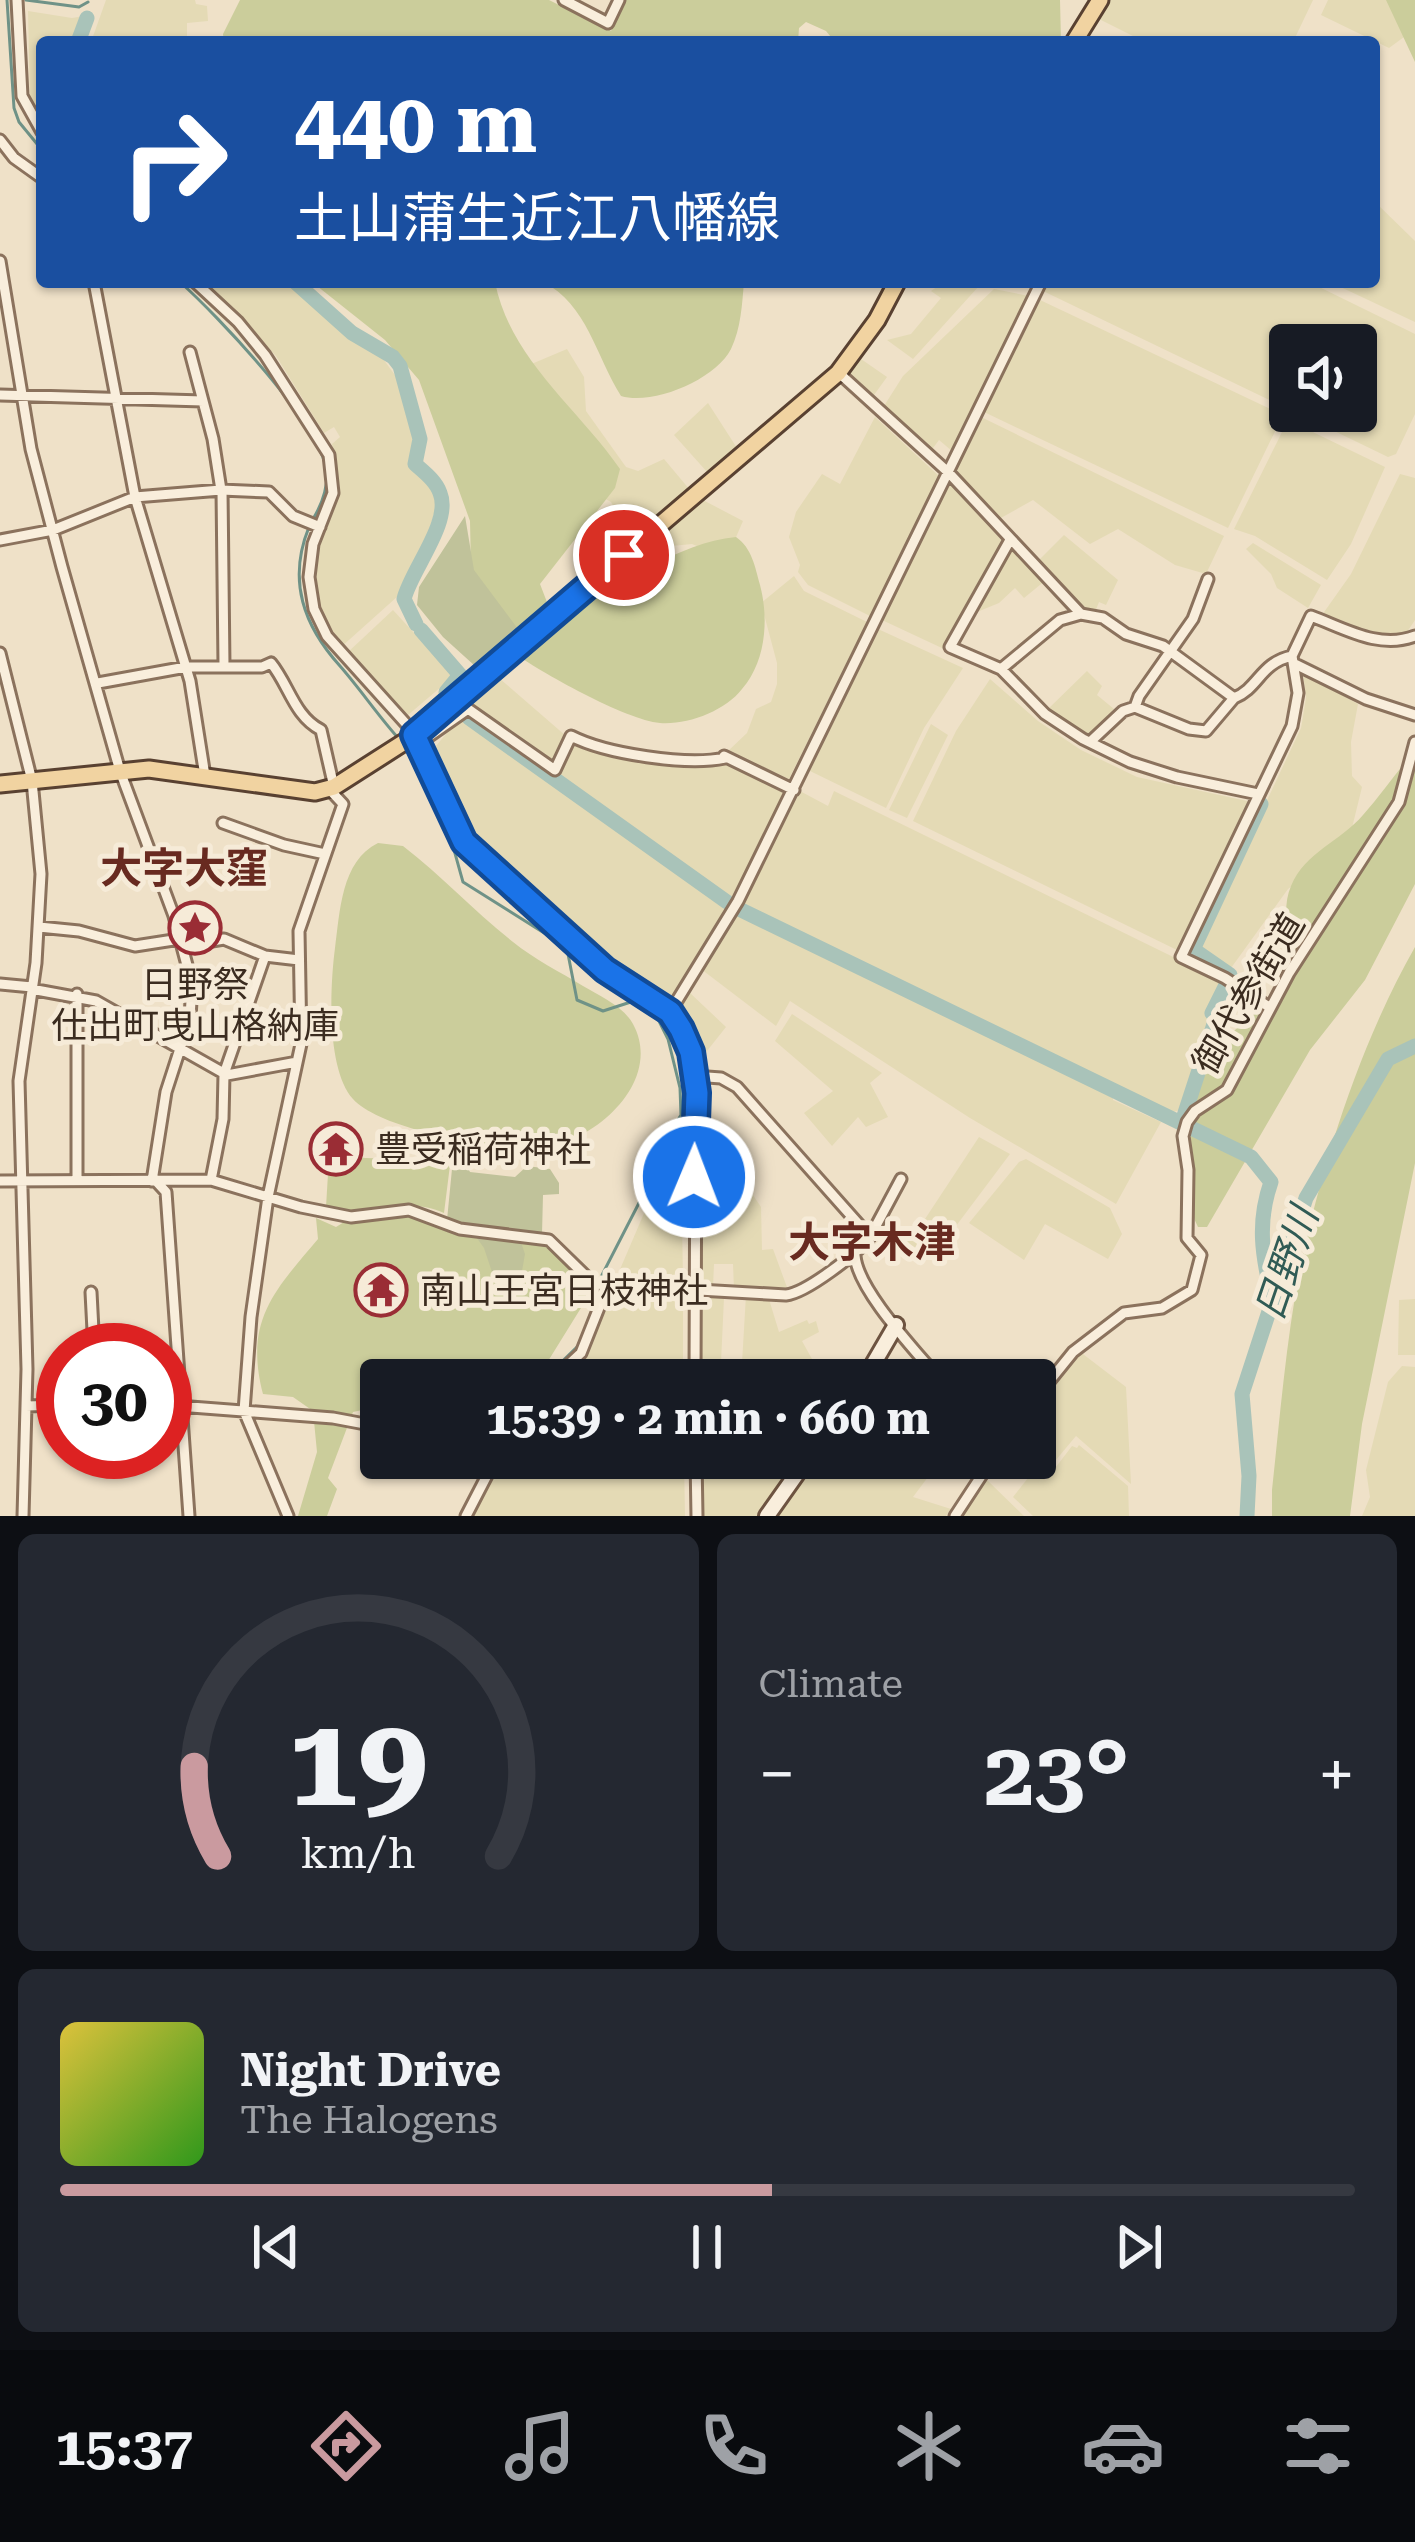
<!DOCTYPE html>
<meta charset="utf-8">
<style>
:root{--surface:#171b24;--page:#242831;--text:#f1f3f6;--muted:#9ea1a6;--line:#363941;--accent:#ca9a9f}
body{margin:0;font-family:"Roboto Serif","Noto Sans JP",serif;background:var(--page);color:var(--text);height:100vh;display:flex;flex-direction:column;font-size:45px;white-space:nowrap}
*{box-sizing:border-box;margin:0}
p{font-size:39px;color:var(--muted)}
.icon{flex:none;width:66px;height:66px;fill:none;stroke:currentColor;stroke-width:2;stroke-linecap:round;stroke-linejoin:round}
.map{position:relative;height:1516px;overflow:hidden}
.panel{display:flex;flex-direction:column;gap:18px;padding:18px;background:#0d0f14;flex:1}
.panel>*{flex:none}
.top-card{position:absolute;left:36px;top:36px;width:1344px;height:252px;border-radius:12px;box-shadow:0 3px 9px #0004;background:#1a4fa0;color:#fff;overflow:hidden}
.controls{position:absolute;left:1269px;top:324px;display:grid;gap:24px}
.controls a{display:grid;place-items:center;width:108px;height:108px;border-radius:12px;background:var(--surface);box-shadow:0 3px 9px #0004;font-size:60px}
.speed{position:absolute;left:36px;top:1323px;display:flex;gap:24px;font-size:60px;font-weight:700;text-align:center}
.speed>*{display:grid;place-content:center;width:156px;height:156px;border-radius:50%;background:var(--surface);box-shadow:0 3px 9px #0004;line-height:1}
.speed .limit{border:18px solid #d22;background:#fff;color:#111}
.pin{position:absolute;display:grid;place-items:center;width:102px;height:102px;color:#fff;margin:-51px;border:6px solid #fff;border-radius:50%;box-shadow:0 3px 12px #0007}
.me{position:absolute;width:132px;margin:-66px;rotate:1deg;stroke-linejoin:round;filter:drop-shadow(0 0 9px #0008)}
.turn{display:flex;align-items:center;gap:42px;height:252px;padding:0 60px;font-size:54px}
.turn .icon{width:156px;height:156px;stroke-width:2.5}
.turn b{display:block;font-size:84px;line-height:102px}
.big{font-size:90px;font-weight:700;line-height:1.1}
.panel .tile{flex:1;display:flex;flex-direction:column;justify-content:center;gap:18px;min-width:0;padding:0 42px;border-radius:18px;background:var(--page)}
.panel .dial{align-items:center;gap:0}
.dial svg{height:312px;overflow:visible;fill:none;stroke:var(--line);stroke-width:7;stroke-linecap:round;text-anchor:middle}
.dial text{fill:var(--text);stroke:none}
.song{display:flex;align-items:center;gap:36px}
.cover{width:144px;height:144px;border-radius:18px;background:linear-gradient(135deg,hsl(50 70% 55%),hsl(110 70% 35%))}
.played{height:12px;border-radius:6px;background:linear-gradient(90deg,var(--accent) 55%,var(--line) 55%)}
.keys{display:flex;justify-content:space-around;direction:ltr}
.heat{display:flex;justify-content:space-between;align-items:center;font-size:66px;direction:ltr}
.panel .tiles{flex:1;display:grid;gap:18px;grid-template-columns:1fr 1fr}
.tile:last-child{grid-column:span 2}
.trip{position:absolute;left:360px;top:1359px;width:696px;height:120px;border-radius:12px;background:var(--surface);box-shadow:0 3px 9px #0004;font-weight:700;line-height:120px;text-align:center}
.menu{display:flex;height:192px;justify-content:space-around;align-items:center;background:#090b0e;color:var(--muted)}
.menu .icon{width:84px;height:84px}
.menu .on{color:var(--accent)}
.menu b{font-size:54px;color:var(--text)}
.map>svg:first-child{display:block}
.farmland{fill:#e4dab5}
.green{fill:#cbcd9b}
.cemetery{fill:#c0c29a}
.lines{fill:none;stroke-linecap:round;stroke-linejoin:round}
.stream{stroke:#6f9287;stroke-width:3}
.river{stroke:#a9c3b9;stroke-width:15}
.street-casing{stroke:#8b725d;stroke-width:15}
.secondary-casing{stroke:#6d5340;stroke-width:20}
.primary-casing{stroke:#594131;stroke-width:21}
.street{stroke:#f9eedc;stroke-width:9}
.secondary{stroke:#f9eedc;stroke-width:14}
.primary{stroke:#f1d3a1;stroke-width:15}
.route-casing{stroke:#114b97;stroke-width:30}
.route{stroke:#1a73e8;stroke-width:21}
.labels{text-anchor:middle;stroke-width:10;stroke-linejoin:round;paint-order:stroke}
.poi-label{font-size:36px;fill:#3b2c20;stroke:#f6ebd8;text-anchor:start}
.street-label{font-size:36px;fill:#3b2c20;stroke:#f6ebd8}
.water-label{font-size:39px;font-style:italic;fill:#305b55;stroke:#f6ebd8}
.quarter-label{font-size:42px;font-weight:bold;fill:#682a20;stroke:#f6ebd8}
</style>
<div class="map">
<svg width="1415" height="1516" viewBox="0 0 1415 1516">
<rect width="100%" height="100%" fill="#efe1c8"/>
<path class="farmland" d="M106,0H195L196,4L207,6L208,21L187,23V42H91Z
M1107,0H1313L1293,42H1145L1097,18Z
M1328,0H1405L1415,29L1389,48L1321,15Z
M28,11L72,18L84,16L73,42H42V123L30,97Z
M1374,201L1415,241V322L1330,282H1374Z
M206,282H288L357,340L378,352L400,382L417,441L412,463L434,492L436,507L423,550L398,596L340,648L325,626L316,601L314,576L316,549L340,487L332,444L340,437L334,427L324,433L276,356Z
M944,282L958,286L961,282H975L979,286L913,359L887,340L911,334L941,298L931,291Z
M1047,282H1309L1415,334V414L1396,454L1388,457L1293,411H1356V345H1290V410L1043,291Z
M994,289L1029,296L952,451L939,440L930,452L884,406L903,376Z
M1040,300L1283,415L1228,528L984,412Z
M567,349L584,377L586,411L626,467L638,471L664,459L690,490L623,545L616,541L621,520L611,502L598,495L522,368Z
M861,359L887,377L874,395L849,374Z
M708,403L737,448L708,473L674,435Z
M875,417L939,476L870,616L808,585L798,572L800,565L789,537L796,512L822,474L840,484Z
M981,417L1224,536L1206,574L1175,565L1118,529L1090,544L1033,500L999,519L955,472Z
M1288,420L1385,467L1351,544L1327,580L1255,536L1234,529Z
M1400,474L1415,478V620L1405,635L1394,638L1353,630L1322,615L1351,574Z
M948,482L1004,543L944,649L882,620Z
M701,499L743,521L727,558L692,544L641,549Z
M1064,535L1118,580L1106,605L1099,602L1095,612L1083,607L1037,562Z
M1253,543L1321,585L1308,608L1277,588L1271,574L1246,549Z
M1012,549L1046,580L1024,598L1015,588L999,603L972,614Z
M794,576L804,591L867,622L789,779L728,751L747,733L756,709L771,702L777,684V663L761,603Z
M393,610L414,633L420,632L455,675L408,715L347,653Z
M878,629L963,668L924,728L886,808L810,771Z
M1087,671L1102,686L1097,695L1114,709L1087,737L1047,710Z
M1303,673L1358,704L1351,742L1352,776L1362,787L1351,832L1322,863L1288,889L1231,968L1199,945L1301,728L1306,698Z
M498,677L566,736L555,759L548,761L470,701Z
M990,679L1038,721L1081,750L1137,777L1247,801V808L1179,951L913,821L956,731Z
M459,718L728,909L670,1002L622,977L466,836L427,757Z
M931,724L948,735L907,818L889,810Z
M577,733L627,751L689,763L729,762L785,791L732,898L557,774Z
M798,790L828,806L834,791L1210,975L1221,984L1206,1010L1211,1021L1181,1110L1173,1112L741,903Z
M735,914L1113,1095V1100L1161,1122L1116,1204L970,1118L790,1001L776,1026L701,969Z
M689,992L726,1027L703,1056L678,1014Z
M792,1014L882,1073L870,1083L888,1117L866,1127L858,1117L832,1146L804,1113L833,1091L775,1041Z
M979,1137L1010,1154L953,1230L935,1231L915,1248L907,1246L904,1236L925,1219Z
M654,1157L681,1160L683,1279L678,1283L615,1281L651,1197Z
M1026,1159L1110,1208L1122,1234L1108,1259L1045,1224L1024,1260L969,1223L1019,1162Z
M734,1167L761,1207L762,1250L773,1249L788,1290L734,1289L733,1264H714L713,1287H700L699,1169L729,1170Z
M614,1288L683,1293V1380H559L583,1360Z
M697,1294L724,1298L721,1362L742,1363L746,1295L768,1296L779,1332L807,1320L809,1324L816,1321L819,1332L802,1341L812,1359L791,1370L800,1380H698Z
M1415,1299V1355H1398L1399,1300Z
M1079,1351L1126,1387L1131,1484L1076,1436L1045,1473L1028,1458H1035V1406Z
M1402,1366L1415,1367V1516H1362L1370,1497L1366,1470L1388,1382Z
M1079,1445L1128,1486L1129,1516H1033L1013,1497L1035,1469L1046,1480L1072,1446L1077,1448Z
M502,1458L684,1461L685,1516H475L472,1514Z
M700,1458H802L760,1516H702Z
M815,1458H936L940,1461L913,1497L951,1509L946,1516H773Z
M982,1480L988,1481L1024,1516H957Z"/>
<path class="green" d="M240,0H549L611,31L626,0H1060L1061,42H835L826,31L806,22L799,28L798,42H224L223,34Z
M1386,0H1415V62Z
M312,282H495C510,359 578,408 620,469L615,488L540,584L550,610L558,615L571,613C621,585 677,543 736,537C752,548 755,567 760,585C769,619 766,661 742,689C725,711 688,725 660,723C626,720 540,672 511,651C497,641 485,626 472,613L470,521L419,380L385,340Z
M543,282H744C742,305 741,328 731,349C716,379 653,406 621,396C596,356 587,304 543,282Z
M1415,751V884L1365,980L1310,1050L1207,1227H1198C1175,1183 1187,1089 1216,1050C1235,1025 1264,1011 1280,984C1300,950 1277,919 1291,886C1305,852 1341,841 1363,815C1381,795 1396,772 1415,751Z
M378,843L403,846C442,876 475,912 513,942C534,959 560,972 583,986C600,996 623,1006 633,1024C665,1083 590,1146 537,1148C496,1150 381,1130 353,1099C326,1069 330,986 335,948C340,912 341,861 378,843Z
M1415,947V1163L1362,1424L1350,1516H1272V1490C1280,1417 1286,1341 1300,1269C1323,1160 1360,1044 1415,947Z
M337,1155C377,1161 410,1157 450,1165L444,1213C406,1195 369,1219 326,1207L328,1174Z
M402,1213L419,1214L463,1233L543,1244L556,1250L590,1290L589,1295L545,1366L526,1380H381V1406L353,1412L328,1478L337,1489L327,1516H298L317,1452L313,1411L293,1397L263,1394C244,1321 274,1291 318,1239L316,1218L336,1227L349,1219Z"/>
<path class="cemetery" d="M465,516L474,570L518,629L475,666L443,637L417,605L419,587Z
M527,1166L550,1169L559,1183V1194L543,1195L542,1234L461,1226L447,1220L452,1169L468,1168L470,1172L515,1177Z
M474,1234L520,1239L525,1254L522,1271L510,1280L494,1278L484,1248Z"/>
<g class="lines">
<path class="stream" d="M7,0L14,108L19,122L42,150
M26,0L79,7L88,2
M180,282C216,314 324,427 327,474C327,489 321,506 313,519
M309,527C287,581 304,626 340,666C361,690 379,717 400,740
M416,716L445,690
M407,747C439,784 450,837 463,882L560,943L568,954L577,1000L603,1011L637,1000L658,1019L668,1039L680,1088L681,1115L666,1139L650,1147L644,1156L640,1201L602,1275L601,1290L578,1346L543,1380
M489,1461L491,1458"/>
<path class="river" d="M78,42L87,18
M295,282L352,333L393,357L400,366L420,439L415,464C424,472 436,481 440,493C452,522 411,570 404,599L416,624
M421,630L460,675L446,692
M469,718L727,902
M739,909L1251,1157L1271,1182C1257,1222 1262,1255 1272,1296
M1230,975L1194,950L1196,943L1261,804
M1182,1122L1216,1018L1212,1013L1227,983
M1247,1516L1249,1476L1242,1394L1306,1198L1388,1059L1415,1046"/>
<g class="street-casing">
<path id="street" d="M17,0L22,96L42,132
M564,0L608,23L619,0
M0,140L14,158L42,178
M0,261L31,449L62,567L120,771L174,916L192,984L190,1018L166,1092L152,1181
M94,282L135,497L190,681L205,776
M195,282L238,322L265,355L329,455L333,493L313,544L309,577L314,609L327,636L408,726L464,841L605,971L670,1012L689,1044L696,1093L695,1380
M190,352L213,439L221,490
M839,373L949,473L1081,614L1103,618L1126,634L1163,646L1234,698C1259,688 1260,663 1292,656
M0,395L203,401
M222,490L224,665
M0,540L53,530L135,497L221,490L269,492L293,516L320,527
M1010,540L950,647L1001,669L1045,714L1083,739L1130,762L1177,777L1258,794
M0,653L32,781L41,874L36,963L19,1081L27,1369L23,1516
M1295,664L1366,699L1415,715
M1001,669L1060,620L1081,614
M98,683L186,667H262L271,663C289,685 294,716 321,730L334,787
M1135,707L1189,729L1206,731L1234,698
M1090,742L1123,711L1135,707L1139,696L1193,619L1208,579
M418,744L468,709L555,770L571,736C606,754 687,766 725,758
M724,756L794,790
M223,823L284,845L325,854
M39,927L79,931L135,946L180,939
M182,946L224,939L265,956L299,960
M0,984L32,987
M31,989L96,1001L227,1075L297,1062
M1269,1007L1225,978L1181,957L1292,726L1298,693L1292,656L1311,616C1344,628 1379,650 1415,636
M670,1012L738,901L1041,282
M77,1178V994
M155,1180L166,1192L189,1516
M211,1180L223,1119L224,1074L265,956
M0,1181L211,1180L301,1207L351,1217L409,1210L460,1229L549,1240L594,1284L786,1295C806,1293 858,1253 870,1237L737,1087L721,1078L694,1076
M870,1237L901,1179
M855,1256C858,1291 917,1352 940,1380
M91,1292L94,1350
M552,1380L581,1353L608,1285
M1035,1399L1073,1352L1124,1313L1162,1308L1192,1290L1201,1255L1187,1238L1188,1170L1183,1136L1187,1122L1195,1111L1227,1090L1289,973L1399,802L1415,742
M165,1405L333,1418L381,1427
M26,1406L63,1405
M474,1458L489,1470
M696,1458L697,1516
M288,1516L244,1411L251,1317L268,1197L301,1044L299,931L343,804L329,789
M466,1516L496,1458
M955,1516L993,1458"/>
</g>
<g class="secondary-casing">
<path id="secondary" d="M864,1380L896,1325
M767,1516L808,1458"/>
</g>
<g class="primary-casing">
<path id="primary" d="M1074,42L1100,0
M0,784L149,769L315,792L334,787L409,739L838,373L877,320L897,282"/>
</g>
<use href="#street" class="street"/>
<use href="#secondary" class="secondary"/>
<use href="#primary" class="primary"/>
</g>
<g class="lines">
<g class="route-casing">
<path id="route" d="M624,555L414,735L464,842L605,970L670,1012L681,1029L691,1052L697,1093L694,1177"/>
</g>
<use href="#route" class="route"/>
</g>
<defs>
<g id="sight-ring" transform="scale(2.7)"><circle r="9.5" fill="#f6ebd8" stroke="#9a2d35" stroke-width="1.5"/><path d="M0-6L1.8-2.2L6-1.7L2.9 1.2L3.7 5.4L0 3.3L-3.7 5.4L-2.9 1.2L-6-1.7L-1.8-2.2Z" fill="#9a2d35"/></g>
<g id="temple-ring" transform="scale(2.7)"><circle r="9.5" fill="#f6ebd8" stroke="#9a2d35" stroke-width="1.5"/><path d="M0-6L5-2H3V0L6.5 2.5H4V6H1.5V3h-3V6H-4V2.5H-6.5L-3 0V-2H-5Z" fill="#9a2d35"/></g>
</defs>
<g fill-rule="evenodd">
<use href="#sight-ring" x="195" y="928"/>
<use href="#temple-ring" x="336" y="1149"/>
<use href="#temple-ring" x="381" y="1290"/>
</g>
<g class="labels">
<g class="poi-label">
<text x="195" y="997" text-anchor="middle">日野祭<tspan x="195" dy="41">仕出町曳山格納庫</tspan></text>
<text x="375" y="1162">豊受稲荷神社</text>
<text x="420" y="1303">南山王宮日枝神社</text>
</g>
<g class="street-label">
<text transform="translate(1248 993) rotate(-59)" y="13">御代参街道</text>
</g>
<g class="water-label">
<text transform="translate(1286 1264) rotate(-71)" y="14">日野川</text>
</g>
<g class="quarter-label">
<text x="184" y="883">大字大窪</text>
<text x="872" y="1257">大字木津</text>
</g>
</g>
</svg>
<div class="controls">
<a><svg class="icon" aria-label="sound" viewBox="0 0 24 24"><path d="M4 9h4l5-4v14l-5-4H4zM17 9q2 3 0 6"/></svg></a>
</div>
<div class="speed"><div class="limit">30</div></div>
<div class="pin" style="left:624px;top:555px;background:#d93025"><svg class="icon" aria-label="arrive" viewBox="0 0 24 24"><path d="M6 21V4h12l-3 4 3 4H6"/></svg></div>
<svg class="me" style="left:694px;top:1177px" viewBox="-20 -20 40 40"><circle r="17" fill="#1a73e8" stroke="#fff" stroke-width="3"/><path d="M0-11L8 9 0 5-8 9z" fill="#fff"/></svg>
<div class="trip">15:39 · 2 min · 660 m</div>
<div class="top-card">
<div class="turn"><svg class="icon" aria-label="right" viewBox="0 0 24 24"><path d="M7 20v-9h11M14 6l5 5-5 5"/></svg><div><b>440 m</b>土山蒲生近江八幡線</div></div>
</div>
</div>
<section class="panel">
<div class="tiles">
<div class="tile dial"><svg viewBox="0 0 100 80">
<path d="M14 69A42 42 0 1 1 86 69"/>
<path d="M14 69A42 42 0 0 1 8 46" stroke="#ca9a9f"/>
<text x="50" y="56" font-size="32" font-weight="700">19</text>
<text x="50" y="72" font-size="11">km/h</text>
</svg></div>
<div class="tile"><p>Climate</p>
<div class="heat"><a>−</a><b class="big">23°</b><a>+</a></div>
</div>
<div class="tile">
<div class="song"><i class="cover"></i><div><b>Night Drive</b><p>The Halogens</p></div></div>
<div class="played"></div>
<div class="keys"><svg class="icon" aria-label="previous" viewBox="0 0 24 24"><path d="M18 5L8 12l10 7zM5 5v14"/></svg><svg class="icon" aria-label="pause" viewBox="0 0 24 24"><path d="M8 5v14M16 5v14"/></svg><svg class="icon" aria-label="next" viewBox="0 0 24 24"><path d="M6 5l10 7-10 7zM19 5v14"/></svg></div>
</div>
</div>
</section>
<nav class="menu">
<b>15:37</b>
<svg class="icon on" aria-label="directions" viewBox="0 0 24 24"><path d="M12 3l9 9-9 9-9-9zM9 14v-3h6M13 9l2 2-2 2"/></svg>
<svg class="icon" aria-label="music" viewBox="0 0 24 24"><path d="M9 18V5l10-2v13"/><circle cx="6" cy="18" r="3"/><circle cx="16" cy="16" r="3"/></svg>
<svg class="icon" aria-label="phone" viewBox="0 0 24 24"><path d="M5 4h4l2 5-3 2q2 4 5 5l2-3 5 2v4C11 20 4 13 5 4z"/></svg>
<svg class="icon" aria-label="climate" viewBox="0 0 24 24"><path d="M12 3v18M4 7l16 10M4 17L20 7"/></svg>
<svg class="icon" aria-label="car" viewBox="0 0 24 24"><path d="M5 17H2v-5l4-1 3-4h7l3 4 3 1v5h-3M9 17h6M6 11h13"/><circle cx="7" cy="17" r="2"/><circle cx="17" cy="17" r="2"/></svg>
<svg class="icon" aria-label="filters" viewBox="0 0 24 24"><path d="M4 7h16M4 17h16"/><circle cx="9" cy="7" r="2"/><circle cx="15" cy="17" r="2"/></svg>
</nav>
